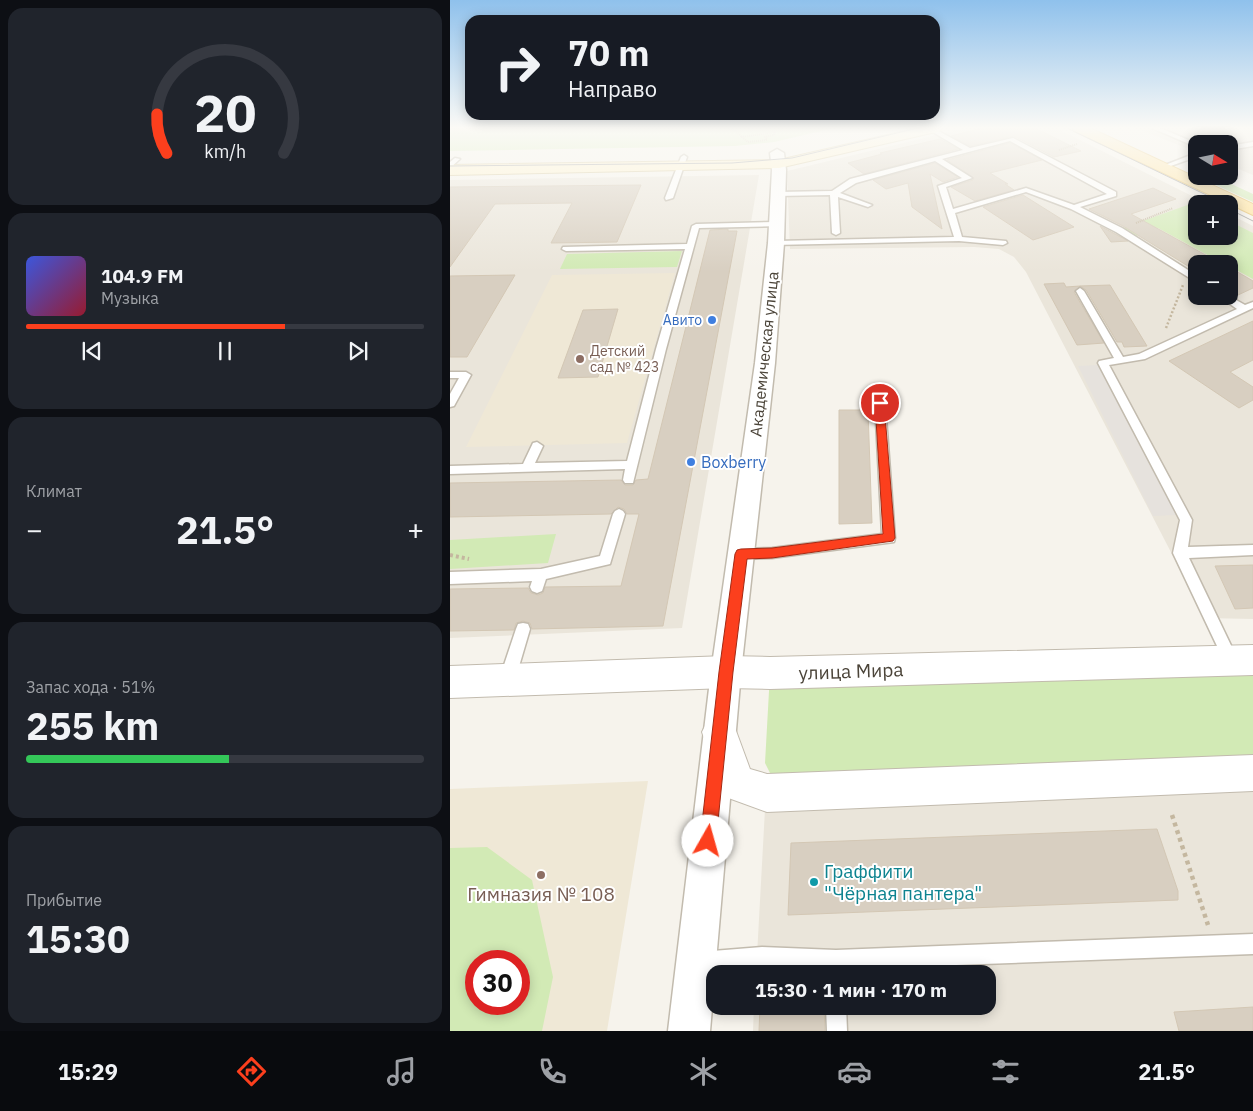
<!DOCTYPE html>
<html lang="ru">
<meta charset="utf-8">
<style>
:root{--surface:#171b24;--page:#20242c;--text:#f1f3f6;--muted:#9ea1a6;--line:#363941;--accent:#fc3f1d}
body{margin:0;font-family:"IBM Plex Sans",sans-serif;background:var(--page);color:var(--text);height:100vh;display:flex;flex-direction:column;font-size:19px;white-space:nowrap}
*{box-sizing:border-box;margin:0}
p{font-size:16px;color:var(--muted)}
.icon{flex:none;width:28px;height:28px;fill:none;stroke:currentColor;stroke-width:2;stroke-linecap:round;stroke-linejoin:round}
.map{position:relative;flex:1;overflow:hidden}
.sheet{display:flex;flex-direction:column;gap:8px;padding:8px;background:#0d0f14;width:450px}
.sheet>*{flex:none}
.top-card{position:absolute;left:15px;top:15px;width:475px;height:105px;border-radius:15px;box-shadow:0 2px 12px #0003;background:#171b24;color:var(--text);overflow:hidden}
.needle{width:32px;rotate:100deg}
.buttons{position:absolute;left:738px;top:135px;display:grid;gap:10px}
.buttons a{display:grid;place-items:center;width:50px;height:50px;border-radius:10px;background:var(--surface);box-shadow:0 2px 12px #0003;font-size:25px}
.speed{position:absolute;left:15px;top:950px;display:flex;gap:10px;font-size:25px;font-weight:700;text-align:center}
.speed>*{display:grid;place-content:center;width:65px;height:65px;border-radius:50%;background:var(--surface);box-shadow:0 2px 12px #0003;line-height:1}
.speed .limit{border:8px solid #d22;background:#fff;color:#111}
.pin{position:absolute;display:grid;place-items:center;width:42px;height:42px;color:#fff;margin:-21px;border:2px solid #fff;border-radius:50%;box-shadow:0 1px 5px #0007}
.me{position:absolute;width:55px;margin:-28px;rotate:7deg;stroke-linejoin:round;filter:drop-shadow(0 0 4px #0008)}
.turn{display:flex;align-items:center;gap:18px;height:105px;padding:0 20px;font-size:22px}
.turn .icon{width:65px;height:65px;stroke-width:2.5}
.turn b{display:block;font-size:35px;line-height:42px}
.big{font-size:38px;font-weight:700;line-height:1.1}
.sheet .widget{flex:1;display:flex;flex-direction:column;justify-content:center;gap:8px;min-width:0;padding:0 18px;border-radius:15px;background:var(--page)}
.sheet .dial{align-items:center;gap:0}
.dial svg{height:130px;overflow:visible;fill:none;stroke:var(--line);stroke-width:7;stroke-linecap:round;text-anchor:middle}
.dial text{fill:var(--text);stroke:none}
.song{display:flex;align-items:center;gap:15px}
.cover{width:60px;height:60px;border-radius:8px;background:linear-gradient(135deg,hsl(230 70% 55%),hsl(350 70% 35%))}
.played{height:5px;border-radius:2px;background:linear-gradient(90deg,var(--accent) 65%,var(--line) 65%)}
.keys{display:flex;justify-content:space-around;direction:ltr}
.heat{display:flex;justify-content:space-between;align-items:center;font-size:28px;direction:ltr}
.charge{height:8px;border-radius:4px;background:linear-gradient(90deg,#34c759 51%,var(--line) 0)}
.trip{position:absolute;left:256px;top:965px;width:290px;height:50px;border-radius:15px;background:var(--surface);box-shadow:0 2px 12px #0003;font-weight:700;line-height:50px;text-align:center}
.tabs{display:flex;height:80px;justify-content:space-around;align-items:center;background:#090b0e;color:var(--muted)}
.tabs .icon{width:35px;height:35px}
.tabs .selected{color:var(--accent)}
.tabs b{font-size:22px;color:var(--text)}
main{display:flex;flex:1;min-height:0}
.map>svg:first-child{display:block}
.residential{fill:#eae5da;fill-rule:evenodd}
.industrial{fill:#e6e2dd}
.education{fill:#efe8d6;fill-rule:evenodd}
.green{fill:#d2eab5;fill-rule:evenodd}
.building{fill:#d8cfc1;stroke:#d3c7b4}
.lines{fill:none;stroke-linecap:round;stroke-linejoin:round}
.service-casing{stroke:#c2bbae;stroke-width:3}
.minor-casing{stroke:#c2bbae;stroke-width:3}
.tertiary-casing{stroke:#c2bbae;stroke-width:2}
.secondary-casing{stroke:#d6c79b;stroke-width:2}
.primary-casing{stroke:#e6c16a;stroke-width:2}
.path-far3{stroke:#c4b79f;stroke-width:2;stroke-dasharray:1 1;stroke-linecap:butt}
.path-far2{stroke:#c4b79f;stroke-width:2.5;stroke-dasharray:2 2;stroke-linecap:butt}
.path-far1{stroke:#c4b79f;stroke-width:4;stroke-dasharray:3 3;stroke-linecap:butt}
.path{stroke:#c4b79f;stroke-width:4.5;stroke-dasharray:4 4;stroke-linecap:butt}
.service{fill:#fff;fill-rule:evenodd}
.minor{fill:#fff;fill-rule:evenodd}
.tertiary{fill:#fff;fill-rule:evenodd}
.secondary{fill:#fff3cd;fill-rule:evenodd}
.primary{fill:#ffe39c;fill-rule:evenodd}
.tram{stroke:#9a9a9a;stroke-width:1}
.route{fill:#fc3f1d;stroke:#a42913}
.shop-dot{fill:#3f7fe0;stroke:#fff;stroke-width:2}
.education-dot{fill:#8d6e63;stroke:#fff;stroke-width:2}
.culture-dot{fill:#0f9aa8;stroke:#fff;stroke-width:2}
.labels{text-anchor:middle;stroke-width:4;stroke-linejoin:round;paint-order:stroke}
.far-shop-label{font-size:14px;fill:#366cbe;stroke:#fff;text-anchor:end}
.far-education-label{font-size:14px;fill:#785e54;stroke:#fff;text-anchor:start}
.street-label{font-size:16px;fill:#4b4439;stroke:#fff}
.shop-label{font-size:16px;fill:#366cbe;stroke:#fff;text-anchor:start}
.near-street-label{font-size:19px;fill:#4b4439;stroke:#fff}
.near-culture-label{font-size:19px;fill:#0d838f;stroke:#fff;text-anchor:start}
.near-education-label{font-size:19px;fill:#785e54;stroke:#fff}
</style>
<main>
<section class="sheet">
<div class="widget dial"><svg viewBox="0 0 100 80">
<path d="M14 69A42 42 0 1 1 86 69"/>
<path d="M14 69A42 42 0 0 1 8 45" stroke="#fc3f1d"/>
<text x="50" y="56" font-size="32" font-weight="700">20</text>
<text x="50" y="72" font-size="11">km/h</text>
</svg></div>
<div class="widget">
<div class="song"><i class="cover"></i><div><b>104.9 FM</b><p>Музыка</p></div></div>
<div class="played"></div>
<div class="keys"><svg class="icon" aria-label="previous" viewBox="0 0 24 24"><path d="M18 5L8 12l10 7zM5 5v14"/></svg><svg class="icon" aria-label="pause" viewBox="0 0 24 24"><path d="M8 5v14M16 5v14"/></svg><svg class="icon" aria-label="next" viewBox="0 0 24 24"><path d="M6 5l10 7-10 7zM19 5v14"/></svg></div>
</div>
<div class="widget"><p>Климат</p>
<div class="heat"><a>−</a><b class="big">21.5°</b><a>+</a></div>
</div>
<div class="widget"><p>Запас хода · 51%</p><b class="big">255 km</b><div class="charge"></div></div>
<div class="widget"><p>Прибытие</p><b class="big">15:30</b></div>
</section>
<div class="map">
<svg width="803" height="1031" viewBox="0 0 803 1031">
<rect width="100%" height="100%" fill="#f6f3ec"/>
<path class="residential" d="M516,128H606L758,204H746V236H779V214L803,226V619L755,618L576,272L564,257L549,249L524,247L340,249L337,171ZM746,264H779V296H746Z
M686,128H803V175L779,165V144H746V152Z
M309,175L232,628L0,638V180Z
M803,791V1031H303L304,1006H538V974H306L315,809Z"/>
<path class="industrial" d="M648,365L728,515L703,516L628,366Z"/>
<path class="education" d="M225,273L177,443L16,447L102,275Z
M198,781L157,1031H0V789ZM26,961H69V1004H26Z"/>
<path class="green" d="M0,128H384L324,142L285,146L0,151Z
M747,176H764L803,194V202Z
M743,203L746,205V236H779V221L803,233V279L779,266V264H774L708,228L686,236L673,228Z
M232,251L227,267L110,269L117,254Z
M106,534L98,563L0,569V540Z
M803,660V773L330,793L315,763L320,673Z
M37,847L82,880L103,977L92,1031H0V848ZM69,961V1004H26V961Z"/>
<path class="building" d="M532,128H585L631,151L604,157L564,136L520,146L501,136Z
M490,139L508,149L414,174L398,163L432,154L430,153Z
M560,143L592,160L540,173L558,184H555L564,190L525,201L501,187L523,180L524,178L497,160Z
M485,163L508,177L493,182L480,174L492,229L462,207L458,183L436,189L423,180Z
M191,185L167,242L101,243L122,203L45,204L0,267V187Z
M703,188L726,199L681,214L772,264H746V271L673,226L639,209Z
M573,195L624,227L583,240L533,207Z
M650,226L665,234L678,241L661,242Z
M278,229V231H287L213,626L82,629L80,623L73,621L66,623L64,630L0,631V589L78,588L81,593L88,595L93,593L95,587L171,586L189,514H177L174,509L168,507L161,514L0,517V483L171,480L175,485H183L186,480L198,479L260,230Z
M779,267L803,281V288L788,295L779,289Z
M65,275L17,357H0V276Z
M614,283L616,287L630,286L624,292L654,343L627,345L594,284Z
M660,285L697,346L674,347L672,342H667L636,290L630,286Z
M168,309L148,377L108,378L133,310Z
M803,321V360L780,372L803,387V400L789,408L719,361Z
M389,410H418L422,523L389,524Z
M803,565V608L785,609L765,566Z
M707,829L728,891V900L338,915L341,843Z
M310,1006H374L375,1031H309Z
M803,1007V1031H729L724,1012Z"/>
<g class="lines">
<g class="service-casing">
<path id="service" d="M476,128H483L520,148L563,138L666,192V196L630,207L672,228L746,275V282L666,232L621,209L576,192L505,213L512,237L556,241L557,243L553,245L509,241L323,245L322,243L326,241L504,237L488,186L512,178L485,161L406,183L390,193L422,205L418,207L388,197L390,233L386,235L382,233L380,195L327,196L323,194L327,192L382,191L400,179L513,150ZM560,141L657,194L624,205L576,188L503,209L496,187L522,178L492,159Z
M702,128H710L748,144H746V147L744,146Z
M803,142V146L779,150V146Z
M746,153V157L715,168L710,167Z
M234,155L237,157L223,198L216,200L215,198L231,157Z
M5,158L10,159L0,168V162Z
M327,222H330V226L249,228L216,349L183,483H175L173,480L175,469L0,474V466L73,464L83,443L87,442L93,446L85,463L177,461L206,349L235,249L116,251L112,249L113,247L237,244L242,226L246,224Z
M630,288L634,291L673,357L689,354L787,309L769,296H779L795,305L803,302V308L695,359L659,365L742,520L738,547L803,545V555L739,558L788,660L786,665L781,667L776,665L723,553L730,520L648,363L649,361L664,358L626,291Z
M0,372H16L21,375L4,406L0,407V394L9,378H0Z
M430,399L435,403L445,538L444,542L322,558L291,559L286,558L284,554L286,550L291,549L322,548L432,534L425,403Z
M169,509L173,511L175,514L160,564L96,579L92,591L87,593L82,591L80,587L82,581L0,584V572L91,569L150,556L163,514L165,511Z
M73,623L78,624L80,629L65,680L62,685L57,687L52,685L49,680L66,629L68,624Z
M803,934V954L396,969V974H376V969L312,967L250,972L243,969L240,962L243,955L250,952L312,947L386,950Z
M376,1006H396L397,1031H377Z"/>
</g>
<g class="minor-casing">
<path id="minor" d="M327,149L334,153L336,170L334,243L325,363L291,672L260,1031H218L261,672L305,363L318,243L322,170L320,153Z"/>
</g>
<g class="tertiary-casing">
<path id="tertiary" d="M803,645V675L320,689L276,688L0,698V666L276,656L320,657Z
M270,714L282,720L300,769L317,774L803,755V791L317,812L273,796L252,732L258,720Z"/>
</g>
<g class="secondary-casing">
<path id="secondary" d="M468,128H492L490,131L329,168L0,175V165L329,160Z"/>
</g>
<g class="primary-casing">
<path id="primary" d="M622,128H640L803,204V215L624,131Z"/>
</g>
<path class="path-far3" d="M277,128L286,131L292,137
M0,129L7,128
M325,132L324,135L315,137L317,140L298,142L292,137Z
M609,150L627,144
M686,223L723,208"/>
<path class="path-far2" d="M716,328L733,285"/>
<path class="path-far1" d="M0,555L19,559"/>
<path class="path" d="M722,815L758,925"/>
<use href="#service" class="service"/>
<use href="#minor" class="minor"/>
<use href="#tertiary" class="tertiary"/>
<use href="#secondary" class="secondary"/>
<use href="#primary" class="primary"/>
<path class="tram" d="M617,128L775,204
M0,166L282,163L342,158L468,128
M779,209L803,221"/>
</g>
<linearGradient id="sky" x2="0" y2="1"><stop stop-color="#8fc1ec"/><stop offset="0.47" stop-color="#fbfaf6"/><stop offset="1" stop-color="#fbfaf6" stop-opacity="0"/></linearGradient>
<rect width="803" height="272" fill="url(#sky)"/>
<path class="route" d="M430,400L434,403L445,538L443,541L322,558L297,559L283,672L266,841L264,846L258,849L252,846L250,841L269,672L285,554L287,550L291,549L322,548L433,534L425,403Z"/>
<g class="shop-dot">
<circle cx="262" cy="320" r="5"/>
<circle cx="241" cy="462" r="5"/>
</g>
<g class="education-dot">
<circle cx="130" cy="359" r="5"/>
<circle cx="91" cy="875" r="5"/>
</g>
<circle class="culture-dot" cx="364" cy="882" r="5"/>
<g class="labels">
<g class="far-shop-label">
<text x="252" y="325">Авито</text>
</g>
<g class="far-education-label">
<text x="140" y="356">Детский<tspan x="140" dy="16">сад № 423</tspan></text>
</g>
<g class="street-label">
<text transform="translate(314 354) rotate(-84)" y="6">Академическая улица</text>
</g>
<g class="shop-label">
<text x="251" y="468">Boxberry</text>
</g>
<g class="near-street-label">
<text transform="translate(401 671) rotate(-2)" y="7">улица Мира</text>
</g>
<g class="near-culture-label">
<text x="374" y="878">Граффити<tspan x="374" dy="22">"Чёрная пантера"</tspan></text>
</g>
<g class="near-education-label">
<text x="91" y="901">Гимназия № 108</text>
</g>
</g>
</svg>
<div class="buttons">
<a><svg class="needle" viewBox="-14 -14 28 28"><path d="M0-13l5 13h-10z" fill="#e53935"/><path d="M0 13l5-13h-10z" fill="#9ea1a6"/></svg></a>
<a>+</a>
<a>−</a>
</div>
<div class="speed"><div class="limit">30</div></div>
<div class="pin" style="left:430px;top:403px;background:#d93025"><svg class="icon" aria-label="arrive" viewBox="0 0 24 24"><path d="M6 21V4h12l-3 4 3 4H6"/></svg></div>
<svg class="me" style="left:258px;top:841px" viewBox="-20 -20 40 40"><circle r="19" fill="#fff"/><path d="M0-13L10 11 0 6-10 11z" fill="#fc3f1d"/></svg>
<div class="trip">15:30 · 1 мин · 170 m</div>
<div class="top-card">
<div class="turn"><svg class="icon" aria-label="right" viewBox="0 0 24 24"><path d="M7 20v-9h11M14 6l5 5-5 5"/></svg><div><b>70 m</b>Направо</div></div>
</div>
</div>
</main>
<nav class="tabs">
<b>15:29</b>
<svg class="icon selected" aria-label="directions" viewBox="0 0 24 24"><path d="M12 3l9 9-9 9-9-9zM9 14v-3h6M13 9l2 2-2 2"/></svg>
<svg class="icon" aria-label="music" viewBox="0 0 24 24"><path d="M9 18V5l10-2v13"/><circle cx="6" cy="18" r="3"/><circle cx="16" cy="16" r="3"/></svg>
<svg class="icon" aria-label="phone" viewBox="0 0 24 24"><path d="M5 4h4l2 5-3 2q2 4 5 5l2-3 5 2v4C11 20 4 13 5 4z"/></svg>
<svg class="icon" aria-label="climate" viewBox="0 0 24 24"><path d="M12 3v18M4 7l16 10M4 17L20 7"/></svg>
<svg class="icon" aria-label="car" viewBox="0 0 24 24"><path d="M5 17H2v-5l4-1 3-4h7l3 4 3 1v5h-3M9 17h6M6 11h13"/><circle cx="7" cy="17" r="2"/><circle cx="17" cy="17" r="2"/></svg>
<svg class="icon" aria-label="filters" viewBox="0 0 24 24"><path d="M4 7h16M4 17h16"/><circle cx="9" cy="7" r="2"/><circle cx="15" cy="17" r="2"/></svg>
<b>21.5°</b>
</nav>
